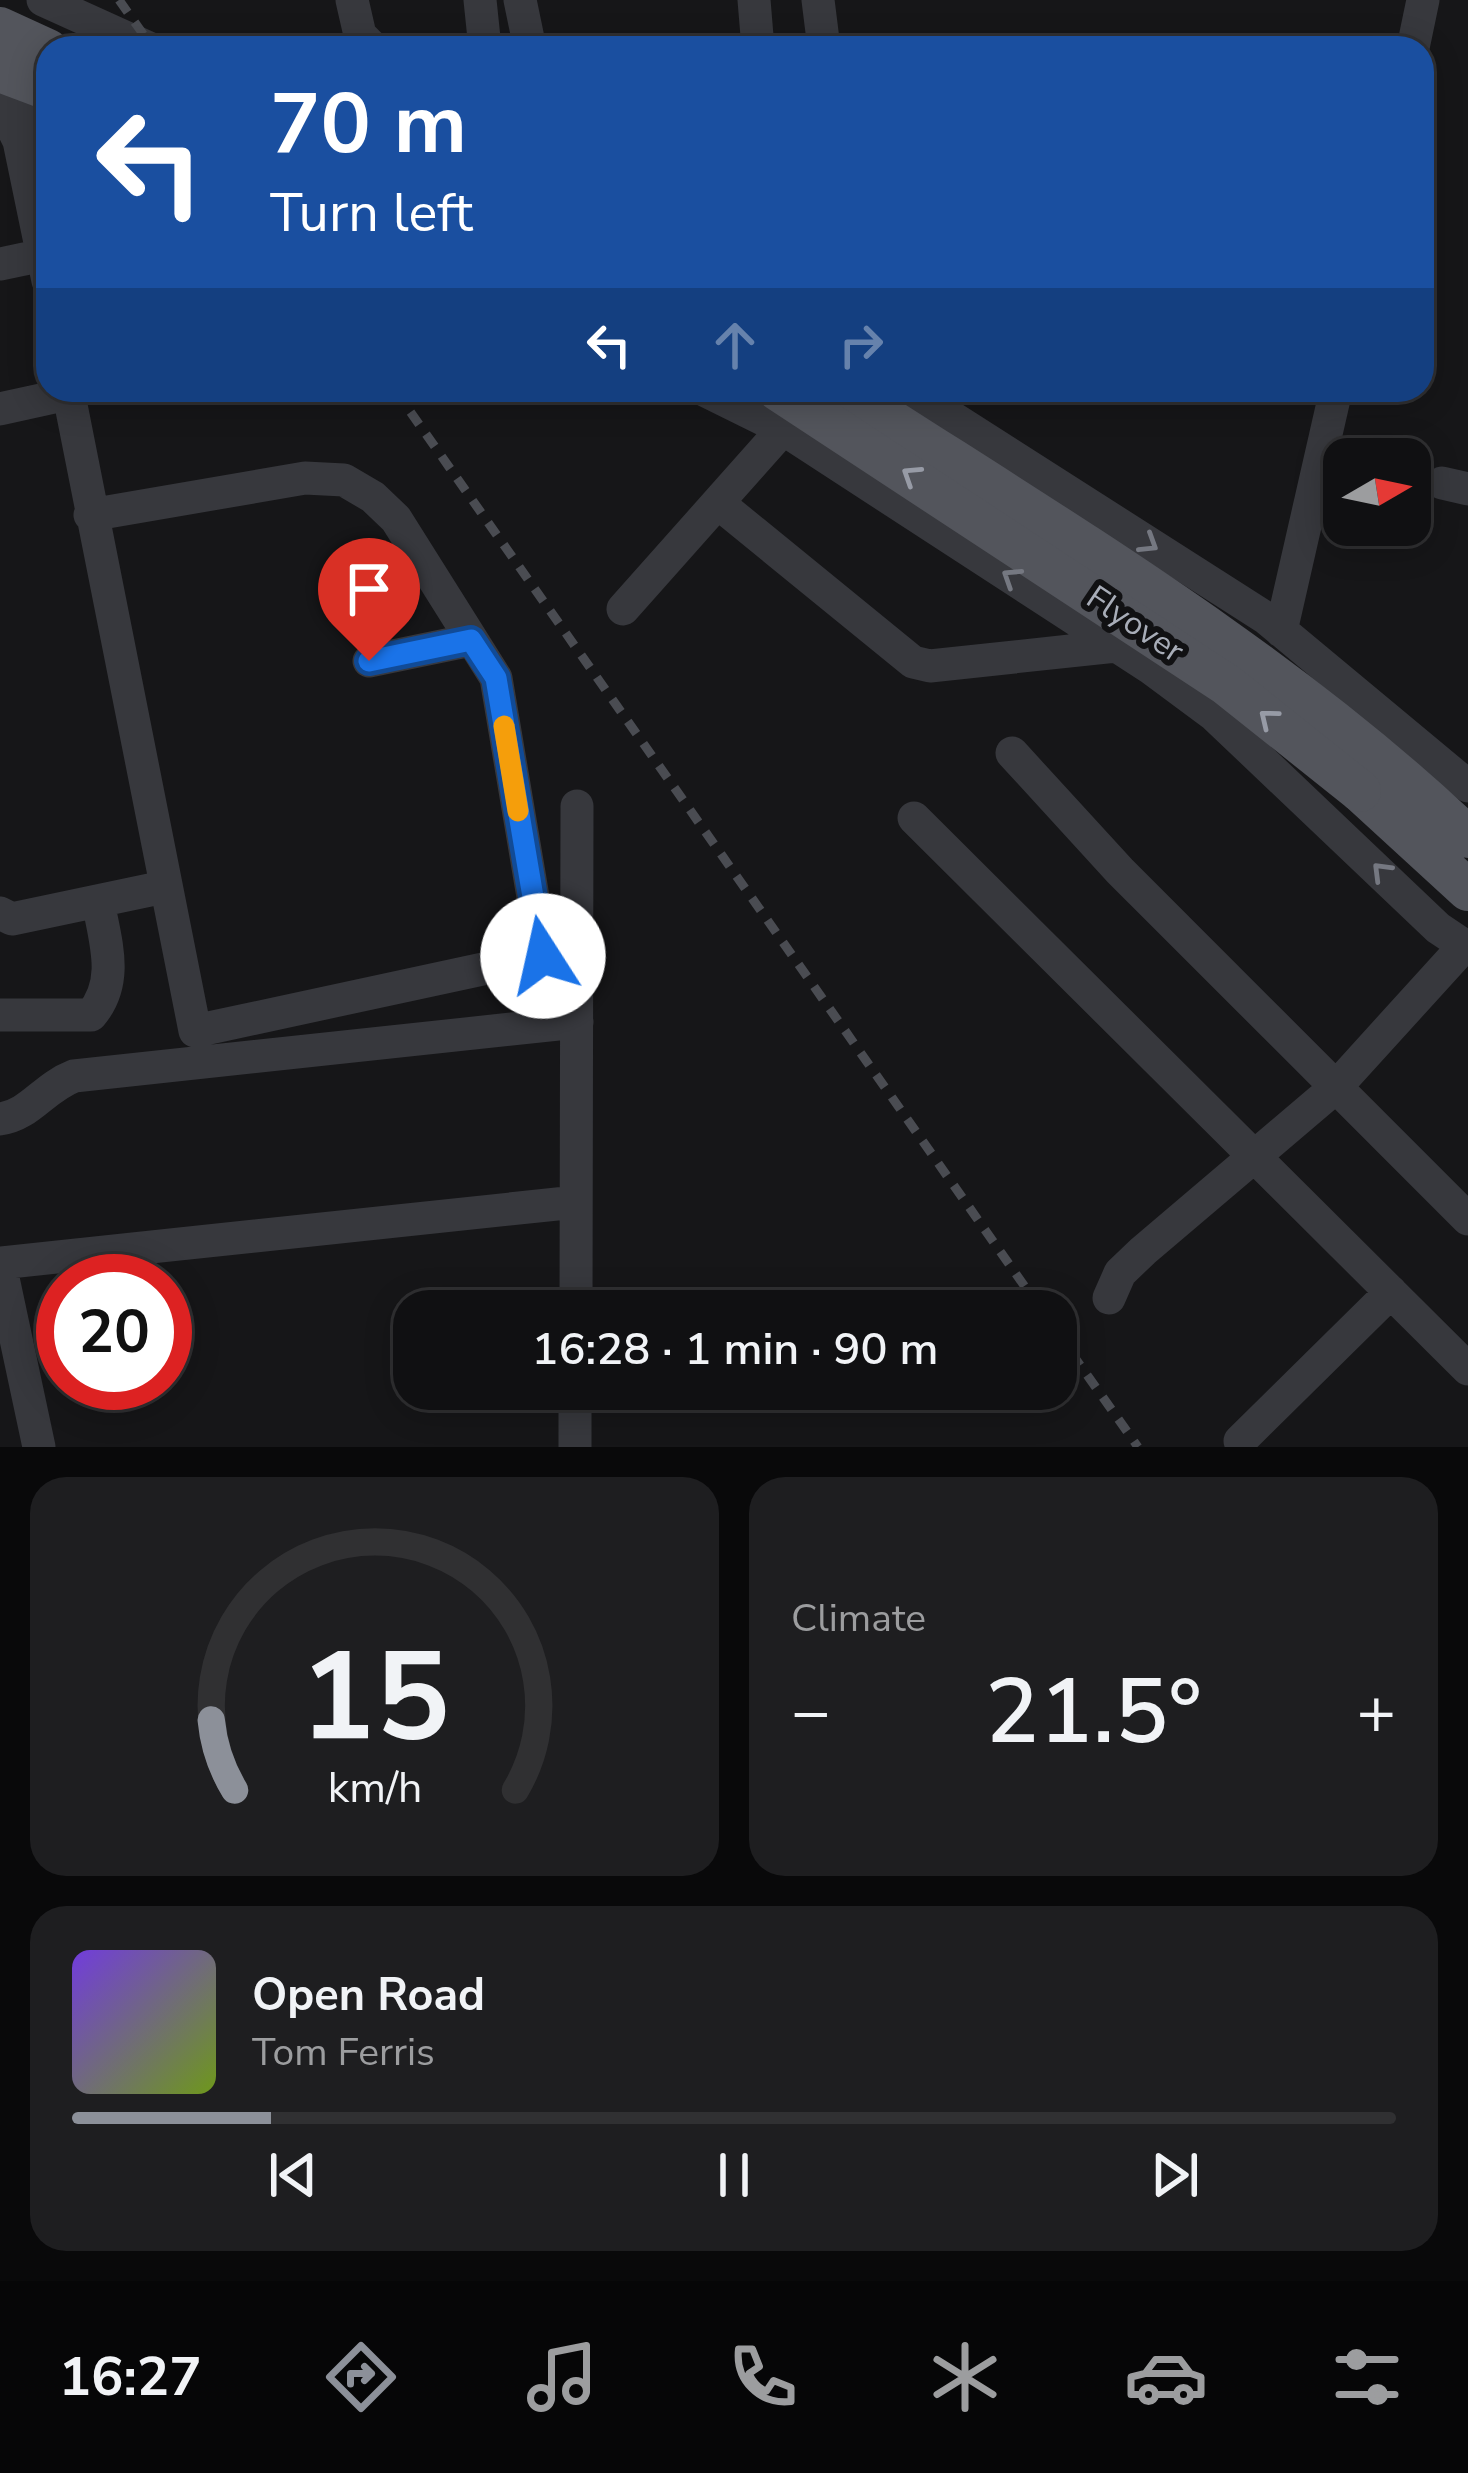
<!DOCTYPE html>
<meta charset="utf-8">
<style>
:root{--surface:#101012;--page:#1e1e20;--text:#f1f3f6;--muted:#9c9d9f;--line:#303032;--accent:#8c9099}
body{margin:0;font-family:"Nunito Sans",sans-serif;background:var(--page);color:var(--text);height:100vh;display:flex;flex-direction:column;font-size:45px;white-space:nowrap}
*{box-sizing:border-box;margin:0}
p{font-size:39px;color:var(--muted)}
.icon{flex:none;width:66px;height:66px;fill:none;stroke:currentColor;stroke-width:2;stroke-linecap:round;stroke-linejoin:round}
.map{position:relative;height:1447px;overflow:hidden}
.sheet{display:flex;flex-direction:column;gap:30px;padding:30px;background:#09090a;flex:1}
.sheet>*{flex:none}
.hud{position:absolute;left:36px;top:36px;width:1398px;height:366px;border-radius:36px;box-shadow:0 6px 30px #0003,0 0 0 3px var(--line);background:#1a4fa0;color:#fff;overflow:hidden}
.needle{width:78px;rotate:81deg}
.buttons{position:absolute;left:1323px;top:438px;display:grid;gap:24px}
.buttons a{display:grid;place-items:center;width:108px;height:108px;border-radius:24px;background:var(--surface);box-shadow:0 6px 30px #0003,0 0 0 3px var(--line);font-size:60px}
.speed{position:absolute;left:36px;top:1254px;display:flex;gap:24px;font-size:60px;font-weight:700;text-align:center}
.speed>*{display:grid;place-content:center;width:156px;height:156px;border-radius:50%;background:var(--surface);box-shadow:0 6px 30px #0003,0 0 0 3px var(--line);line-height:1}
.speed .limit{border:18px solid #d22;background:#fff;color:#111}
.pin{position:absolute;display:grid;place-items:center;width:102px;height:102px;color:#fff;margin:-123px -51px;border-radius:50% 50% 50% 0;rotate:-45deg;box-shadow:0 0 12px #0007}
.pin .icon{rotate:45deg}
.me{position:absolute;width:132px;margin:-66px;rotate:350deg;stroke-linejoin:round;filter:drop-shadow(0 0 9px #0008)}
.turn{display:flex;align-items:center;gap:42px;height:252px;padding:0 36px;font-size:54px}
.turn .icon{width:156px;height:156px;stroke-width:2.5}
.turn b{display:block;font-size:84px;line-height:102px}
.lanes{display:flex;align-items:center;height:114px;padding:0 36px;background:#0003;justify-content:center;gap:60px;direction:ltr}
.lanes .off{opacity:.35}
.big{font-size:90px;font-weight:600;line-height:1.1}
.sheet .card{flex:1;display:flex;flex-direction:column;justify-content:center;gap:18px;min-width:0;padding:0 42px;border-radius:36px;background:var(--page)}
.sheet .dial{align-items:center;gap:0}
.dial svg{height:312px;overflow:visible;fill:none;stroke:var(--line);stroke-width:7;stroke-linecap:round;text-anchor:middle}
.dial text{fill:var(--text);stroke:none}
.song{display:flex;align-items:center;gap:36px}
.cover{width:144px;height:144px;border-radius:18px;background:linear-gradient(135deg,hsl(260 70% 55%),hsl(80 70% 35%))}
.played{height:12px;border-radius:6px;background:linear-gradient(90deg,var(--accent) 15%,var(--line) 15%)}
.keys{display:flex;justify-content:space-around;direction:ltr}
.heat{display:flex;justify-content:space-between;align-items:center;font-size:66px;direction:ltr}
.sheet .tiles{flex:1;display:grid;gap:30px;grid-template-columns:1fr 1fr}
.card:last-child{grid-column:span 2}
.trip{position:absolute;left:393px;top:1290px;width:684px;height:120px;border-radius:36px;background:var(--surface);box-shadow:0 6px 30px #0003,0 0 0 3px var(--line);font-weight:600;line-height:120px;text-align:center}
.menu{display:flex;height:192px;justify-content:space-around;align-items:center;background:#060607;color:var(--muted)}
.menu .icon{width:84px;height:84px}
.menu .on{color:var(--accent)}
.menu b{font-size:54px;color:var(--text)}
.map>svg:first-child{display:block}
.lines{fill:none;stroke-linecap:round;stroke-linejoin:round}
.minor{stroke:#37383d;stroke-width:33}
.major{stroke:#53555c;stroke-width:42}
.rail{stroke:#4a4c52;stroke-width:9;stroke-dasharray:15 12;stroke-linecap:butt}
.major-bridge{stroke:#53555c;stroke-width:42}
.oneway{stroke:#979ba6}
.oneway2{stroke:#757881}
.route-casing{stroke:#114b97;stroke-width:30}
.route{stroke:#1a73e8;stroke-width:21}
.slow{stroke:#f59e0b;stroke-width:21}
.labels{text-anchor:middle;stroke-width:12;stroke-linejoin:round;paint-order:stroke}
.street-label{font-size:33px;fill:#a8adb8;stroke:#111113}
</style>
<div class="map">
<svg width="1468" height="1447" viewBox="0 0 1468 1447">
<rect width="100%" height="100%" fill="#161618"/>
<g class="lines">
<path class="minor" d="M43,0L149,48
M352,0L360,35L373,48
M480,0L485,48
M520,0L530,48
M754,0L758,48
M818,0L824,48
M1413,48L1423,0
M0,106L48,125
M3,108L19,141L48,281
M0,264L43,255
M68,390L195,1031L543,956L496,678L396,519L373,497L344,480L305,478L90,515
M704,390L783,429L1152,669L1214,715L1438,928L1468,948
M909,390L1266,618L1468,786
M0,409L68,394
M1442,483L1468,489
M718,503L913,662L930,666L1116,646
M623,609L783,429
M1281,631L1336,390
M369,661L471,640
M1012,753L1120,871L1468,1219
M914,818L1468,1369
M0,913L12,919L164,887
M0,1015H91C120,981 105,941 98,901
M0,1119C30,1115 43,1088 74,1076L577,1022
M0,1263L576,1202
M0,1264L39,1447
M1109,1298L1120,1273L1143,1251L1336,1087L1464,946
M576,1311L577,806
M1240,1441L1391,1292
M575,1447V1389"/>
<path class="major" d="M0,28L48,50
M0,71L48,89
M844,390C1060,530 1281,659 1468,837
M1360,791L1468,890"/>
<path class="rail" d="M119,0L153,48
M395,390L1042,1311
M1056,1331L1138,1447"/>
<path class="major-bridge" d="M778,390L1227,685L1360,791"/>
</g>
<defs><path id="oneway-chevron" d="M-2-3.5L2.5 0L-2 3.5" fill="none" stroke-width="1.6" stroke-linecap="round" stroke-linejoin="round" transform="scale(3)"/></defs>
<g class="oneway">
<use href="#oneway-chevron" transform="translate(911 475) rotate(-147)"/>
<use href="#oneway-chevron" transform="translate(1268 718) rotate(-141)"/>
</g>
<g class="oneway2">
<use href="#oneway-chevron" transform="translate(1149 544) rotate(32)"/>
<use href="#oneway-chevron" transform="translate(1011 577) rotate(-147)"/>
<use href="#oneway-chevron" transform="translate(1381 871) rotate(-135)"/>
</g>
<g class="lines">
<g class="route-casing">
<path id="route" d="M369,661L471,640L496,678L543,956"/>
</g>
<use href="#route" class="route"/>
<path class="slow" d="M504,726L518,811"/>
</g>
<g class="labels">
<g class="street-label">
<text transform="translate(1136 623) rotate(34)" y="12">Flyover</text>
</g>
</g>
</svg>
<div class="buttons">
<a><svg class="needle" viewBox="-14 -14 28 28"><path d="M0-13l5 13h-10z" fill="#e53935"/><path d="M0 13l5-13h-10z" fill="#9c9d9f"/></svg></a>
</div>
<div class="speed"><div class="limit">20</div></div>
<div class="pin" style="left:369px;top:661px;background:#d93025"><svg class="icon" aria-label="arrive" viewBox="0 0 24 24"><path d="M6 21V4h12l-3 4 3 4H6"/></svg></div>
<svg class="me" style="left:543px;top:956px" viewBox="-20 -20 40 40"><circle r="19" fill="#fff"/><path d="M0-13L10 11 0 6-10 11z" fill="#1a73e8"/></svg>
<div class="trip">16:28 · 1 min · 90 m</div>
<div class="hud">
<div class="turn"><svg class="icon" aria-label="left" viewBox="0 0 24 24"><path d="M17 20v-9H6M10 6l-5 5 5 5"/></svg><div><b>70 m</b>Turn left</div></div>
<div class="lanes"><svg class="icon" aria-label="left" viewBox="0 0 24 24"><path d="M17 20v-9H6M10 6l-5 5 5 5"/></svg><svg class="icon off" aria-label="ahead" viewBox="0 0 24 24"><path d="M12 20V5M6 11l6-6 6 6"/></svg><svg class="icon off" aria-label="right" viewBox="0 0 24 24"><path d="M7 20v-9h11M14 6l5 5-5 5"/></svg></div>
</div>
</div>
<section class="sheet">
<div class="tiles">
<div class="card dial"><svg viewBox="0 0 100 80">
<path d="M14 69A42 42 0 1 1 86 69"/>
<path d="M14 69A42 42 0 0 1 8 51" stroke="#8c9099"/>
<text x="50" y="56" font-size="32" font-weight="700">15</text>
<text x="50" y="72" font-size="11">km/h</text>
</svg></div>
<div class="card"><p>Climate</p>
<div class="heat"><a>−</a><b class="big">21.5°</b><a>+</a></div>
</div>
<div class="card">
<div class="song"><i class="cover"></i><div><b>Open Road</b><p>Tom Ferris</p></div></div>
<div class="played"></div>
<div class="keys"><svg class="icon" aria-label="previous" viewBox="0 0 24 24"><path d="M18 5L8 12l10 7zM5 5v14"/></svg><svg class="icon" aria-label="pause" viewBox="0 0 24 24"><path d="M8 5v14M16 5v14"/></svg><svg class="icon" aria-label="next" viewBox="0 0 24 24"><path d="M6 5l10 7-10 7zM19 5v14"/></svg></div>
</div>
</div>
</section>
<nav class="menu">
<b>16:27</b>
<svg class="icon on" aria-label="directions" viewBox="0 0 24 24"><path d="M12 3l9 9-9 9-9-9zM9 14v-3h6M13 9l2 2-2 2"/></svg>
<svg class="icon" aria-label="music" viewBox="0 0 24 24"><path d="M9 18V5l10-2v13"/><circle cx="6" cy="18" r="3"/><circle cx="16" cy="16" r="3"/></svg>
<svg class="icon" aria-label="phone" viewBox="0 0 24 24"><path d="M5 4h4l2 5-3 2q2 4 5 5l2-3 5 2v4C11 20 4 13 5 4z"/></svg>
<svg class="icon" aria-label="climate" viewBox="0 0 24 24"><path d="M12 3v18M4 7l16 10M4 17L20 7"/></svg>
<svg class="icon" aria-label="car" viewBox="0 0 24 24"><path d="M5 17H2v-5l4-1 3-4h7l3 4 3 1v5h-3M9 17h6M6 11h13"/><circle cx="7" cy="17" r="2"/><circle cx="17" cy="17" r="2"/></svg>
<svg class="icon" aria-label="filters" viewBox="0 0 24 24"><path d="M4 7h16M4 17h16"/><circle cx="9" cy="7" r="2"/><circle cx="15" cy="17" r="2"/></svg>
</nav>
